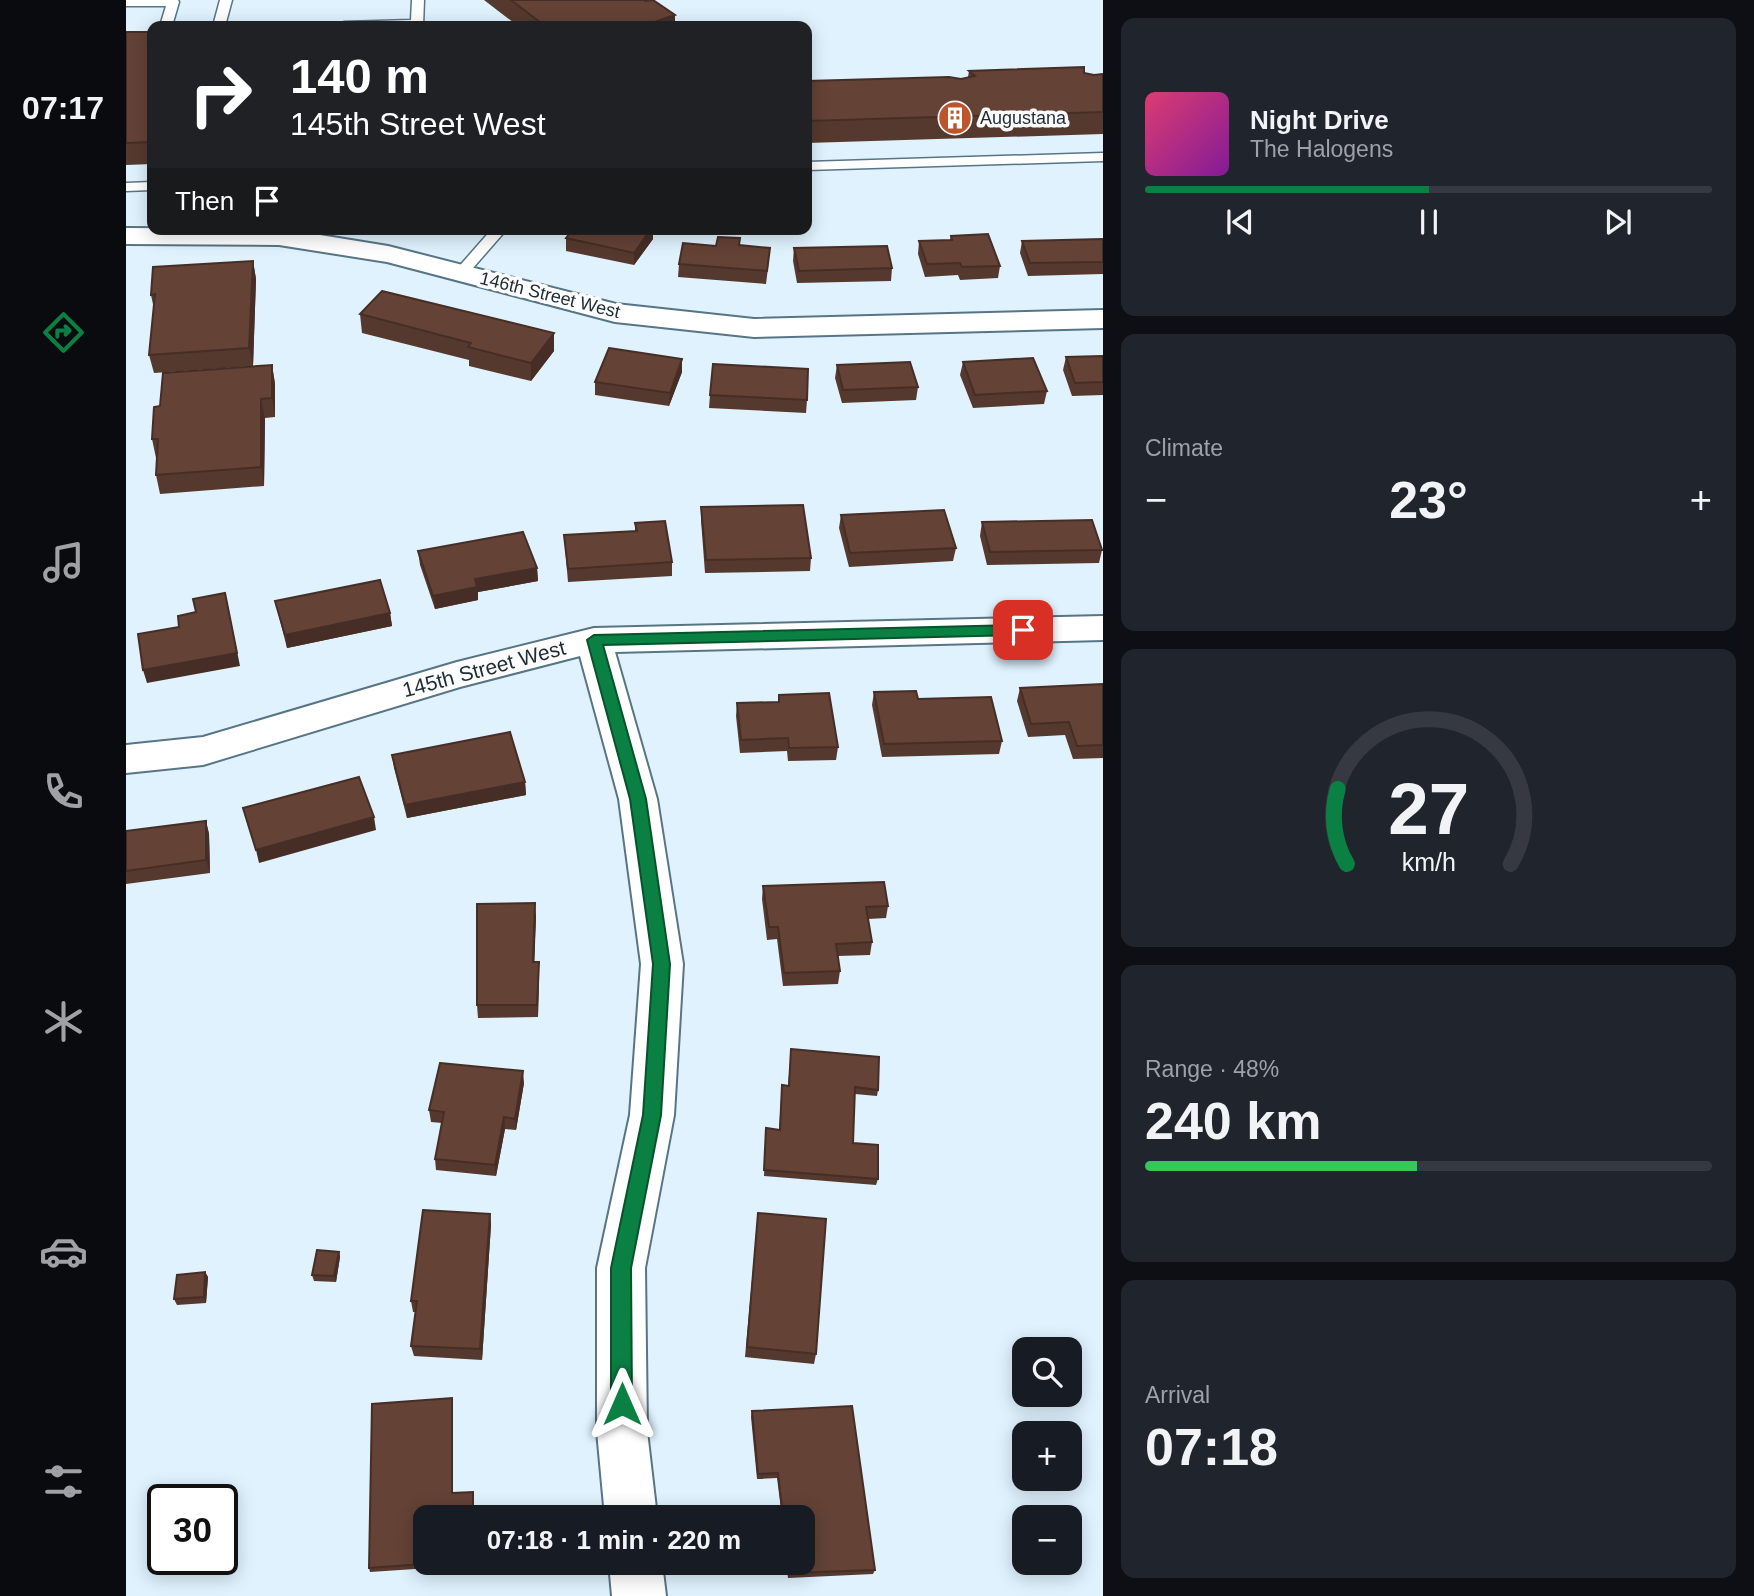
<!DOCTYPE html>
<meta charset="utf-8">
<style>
:root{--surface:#171b24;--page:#20242c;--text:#f1f3f6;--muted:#9ea1a6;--line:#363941;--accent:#0b8043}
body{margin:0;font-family:Helvetica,sans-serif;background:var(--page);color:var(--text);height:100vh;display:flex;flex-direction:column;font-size:26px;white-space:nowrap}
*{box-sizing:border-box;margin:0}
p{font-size:23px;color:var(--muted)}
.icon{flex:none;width:38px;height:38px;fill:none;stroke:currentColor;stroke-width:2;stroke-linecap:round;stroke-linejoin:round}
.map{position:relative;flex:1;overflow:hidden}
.side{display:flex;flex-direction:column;gap:18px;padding:18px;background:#0d0f14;width:651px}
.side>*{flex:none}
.guide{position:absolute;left:21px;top:21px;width:665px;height:214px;border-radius:14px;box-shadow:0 4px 18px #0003;background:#202124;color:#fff;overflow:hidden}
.controls{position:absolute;left:886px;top:1337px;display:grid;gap:14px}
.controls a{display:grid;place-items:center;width:70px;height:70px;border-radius:14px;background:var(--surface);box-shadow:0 4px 18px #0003;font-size:35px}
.speed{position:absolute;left:21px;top:1484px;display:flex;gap:14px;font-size:35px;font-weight:700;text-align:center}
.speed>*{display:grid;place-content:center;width:91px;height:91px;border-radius:50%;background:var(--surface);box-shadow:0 4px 18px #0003;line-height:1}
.speed .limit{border:4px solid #111;border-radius:10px;background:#fff;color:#111}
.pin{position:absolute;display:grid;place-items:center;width:60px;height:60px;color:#fff;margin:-30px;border-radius:14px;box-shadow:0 4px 10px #0006}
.me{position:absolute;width:77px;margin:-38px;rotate:0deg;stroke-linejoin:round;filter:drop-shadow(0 0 5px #0008)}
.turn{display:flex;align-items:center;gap:24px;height:147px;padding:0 28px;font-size:32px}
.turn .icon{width:91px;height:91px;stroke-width:2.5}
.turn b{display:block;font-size:49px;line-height:60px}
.then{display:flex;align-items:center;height:66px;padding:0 28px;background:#0003;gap:14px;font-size:26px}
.big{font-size:52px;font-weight:600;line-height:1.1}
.side .widget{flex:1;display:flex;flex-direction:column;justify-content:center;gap:10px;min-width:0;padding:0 24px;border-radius:14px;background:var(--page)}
.side .dial{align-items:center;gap:0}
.dial svg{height:182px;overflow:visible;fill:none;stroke:var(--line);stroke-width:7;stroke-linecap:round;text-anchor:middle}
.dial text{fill:var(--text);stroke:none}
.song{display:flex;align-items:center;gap:21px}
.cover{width:84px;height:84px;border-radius:10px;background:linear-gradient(135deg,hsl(340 70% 55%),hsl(290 70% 35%))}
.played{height:7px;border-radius:4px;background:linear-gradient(90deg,var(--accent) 50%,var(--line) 50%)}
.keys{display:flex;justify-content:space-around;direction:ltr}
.heat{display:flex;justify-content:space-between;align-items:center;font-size:38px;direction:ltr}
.charge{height:10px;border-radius:5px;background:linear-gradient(90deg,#34c759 48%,var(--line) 0)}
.trip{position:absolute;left:287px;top:1505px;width:402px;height:70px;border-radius:14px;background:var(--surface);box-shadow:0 4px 18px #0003;font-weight:600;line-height:70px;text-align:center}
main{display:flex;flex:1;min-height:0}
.menu{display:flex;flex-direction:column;width:126px;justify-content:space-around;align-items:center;background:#090b0e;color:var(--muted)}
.menu .icon{width:49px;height:49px}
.menu .current{color:var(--accent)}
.menu b{font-size:32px;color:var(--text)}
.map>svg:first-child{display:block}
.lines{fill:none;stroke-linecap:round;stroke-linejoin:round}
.service-casing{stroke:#577585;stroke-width:3}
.minor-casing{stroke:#577585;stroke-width:4}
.service{fill:#fff;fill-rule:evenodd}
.minor{fill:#fff;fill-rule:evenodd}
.wall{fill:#56392e}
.shaded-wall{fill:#462e26}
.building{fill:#644236;stroke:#462e26;stroke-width:2}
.route{fill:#0b8043;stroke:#07532c;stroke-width:2}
.labels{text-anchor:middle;stroke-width:7;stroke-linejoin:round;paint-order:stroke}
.far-poi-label{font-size:18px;fill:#1f2c33;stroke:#fcfcfc;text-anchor:start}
.far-street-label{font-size:18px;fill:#1f2c33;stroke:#fcfcfc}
.street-label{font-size:21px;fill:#1f2c33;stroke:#fcfcfc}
</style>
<main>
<nav class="menu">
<b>07:17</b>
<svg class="icon current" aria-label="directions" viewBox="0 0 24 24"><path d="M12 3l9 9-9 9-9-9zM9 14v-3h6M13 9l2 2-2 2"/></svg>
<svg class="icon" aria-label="music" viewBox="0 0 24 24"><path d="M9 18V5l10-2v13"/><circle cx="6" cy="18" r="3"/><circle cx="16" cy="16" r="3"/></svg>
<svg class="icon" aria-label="phone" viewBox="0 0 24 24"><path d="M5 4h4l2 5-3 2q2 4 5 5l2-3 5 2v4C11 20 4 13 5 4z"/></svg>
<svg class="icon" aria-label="climate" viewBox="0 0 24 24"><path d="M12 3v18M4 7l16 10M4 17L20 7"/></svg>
<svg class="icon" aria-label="car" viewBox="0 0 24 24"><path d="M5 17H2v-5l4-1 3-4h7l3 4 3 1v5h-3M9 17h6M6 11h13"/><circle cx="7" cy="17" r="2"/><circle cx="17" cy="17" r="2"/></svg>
<svg class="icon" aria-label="filters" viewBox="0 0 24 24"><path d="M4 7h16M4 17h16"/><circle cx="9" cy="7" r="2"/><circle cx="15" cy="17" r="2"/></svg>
</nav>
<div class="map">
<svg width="977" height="1596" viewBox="0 0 977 1596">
<rect width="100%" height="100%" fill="#dff2fe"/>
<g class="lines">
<g class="service-casing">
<path id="service" d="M0,0H52L53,2L46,26H34L40,6H0Z
M94,0H106L99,26H87Z
M286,0H298L297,26H212L218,22L285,20Z
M977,153V161L681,170V162Z
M26,182V190L0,191V183Z
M366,229H381L340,276H330L327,273L330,270Z"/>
</g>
<g class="minor-casing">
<path id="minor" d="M0,228L157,229L262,246L490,304L628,319L977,310V328L628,337L489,322L261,262L153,245L0,244Z
M977,616V640L489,652L531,799L557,964L548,1115L519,1268L521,1431L531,1517H479L471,1431V1268L504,1115L515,964L493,799L454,656L334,687L77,765L0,773V745L77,737L331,662L468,628Z
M483,1563H536L540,1596H486Z"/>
</g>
<use href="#service" class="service"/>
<use href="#minor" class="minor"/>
</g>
<path class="wall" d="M358,0H518L549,15V26H392Z
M0,32H26V164L0,165Z
M843,71L958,73L968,75L977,74V134L681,143V81L835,79L842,77Z
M447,229H527V239L508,265L440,251V238Z
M825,236L874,266L872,278L834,280L832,275L799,277L792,254L793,241L824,240Z
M614,238V245L643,260L640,284L552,277L553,264L590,246Z
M977,239V274L902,276L894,253L896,241Z
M668,248L766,268L765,281L671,283L667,261Z
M127,261L130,279L127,366L28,373L23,355L28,309L25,295Z
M234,314L428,351L405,381L343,366V360L236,333Z
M977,356V395L946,396L937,370L940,357Z
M837,362L921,391L918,404L847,408L834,375Z
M146,365L149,384V417L139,418L138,486L34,494L30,475V458L26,439L34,406Z
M711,365L792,387L790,400L716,403L709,378Z
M556,372L543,406L469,395V382Z
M584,395L681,400L680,413L583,408Z
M575,507L685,558L684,571L579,573L575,520Z
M715,515L830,548L827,561L723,567L713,528Z
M856,522L976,550L973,563L861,565L854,536Z
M509,523L546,562V576L442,582L438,535L509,531Z
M292,551L411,568L412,581L352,592V600L309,609L294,565Z
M149,601L264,613L266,626L161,648Z
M977,684V758L947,759L939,735L902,737L891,701L894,688Z
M748,692L792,699L876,741L873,754L756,757L746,705Z
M653,695L712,747L710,760L662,761L661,751L614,753L610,716L611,703L652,702Z
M266,755L399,782L400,795L281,818L268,768Z
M80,821L83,834L84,873L0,884V831Z
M637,886L762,906L760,918L742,919L746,942L744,955L712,956L714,971L712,984L657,986L651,939L641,940L636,899Z
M410,916L408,962H413L412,1017L352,1018L351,1005Z
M665,1049L752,1090L751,1096L729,1094L727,1143L752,1179L750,1185L638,1176L640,1134L653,1130L656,1085L662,1086Z
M398,1083L390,1130L379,1129L370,1176L310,1170L309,1159L316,1123L305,1122L303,1110Z
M364,1214L365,1225L356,1360L288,1356L285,1346L290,1312H287L285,1301Z
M631,1224L690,1354L688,1364L619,1357Z
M213,1252L214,1257L210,1282L188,1281L186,1275Z
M79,1272L82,1277L80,1303L51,1305L48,1299Z
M327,1403V1493L347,1492L348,1517H299V1563H349V1565L244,1572L243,1568Z
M626,1411L749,1570L747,1574L662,1578L660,1563H677V1517H656L651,1478L631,1479L625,1417Z"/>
<path class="shaded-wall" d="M549,15V26H523L531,21Z
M525,229H527V239L508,265V253Z
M127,261L130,279L127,366L123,348Z
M428,333V351L405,381V363Z
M556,359V372L543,406L544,393Z
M146,365L149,384V417L146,398Z
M135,399L139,418L138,486L135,467Z
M411,568L412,581L352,592V600L309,609L307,596L349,579Z
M102,606L114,666L21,683L17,670Z
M264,613L266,626L161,648L159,635Z
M399,782L400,795L281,818L279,805Z
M248,817L250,830L133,863L130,850Z
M80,821L83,834L84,873L80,860Z
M409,903L410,916L408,974L407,962Z
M413,962V974L412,1017L411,1005Z
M397,1071L398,1083L390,1130L389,1119Z
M378,1117L379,1129L370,1176L369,1165Z
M364,1214L365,1225L356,1360L354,1349Z
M213,1252L214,1257L210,1282L208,1276Z
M79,1272L82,1277L80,1303L78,1297Z
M326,1398L327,1403V1498L326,1493Z"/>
<path class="building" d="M385,0H518L519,1L527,0L549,15L531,21L523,26H419Z
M0,32H26V142L0,143Z
M958,67V73L968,75L977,74V112L681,121V81L823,77L835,79L849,76L843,71Z
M447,229H525L508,253L440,238Z
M862,234L874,266L836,267L834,263L801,264L793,241L826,240L825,236Z
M592,237L614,238L613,245L644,248L641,271L553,264L557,243L590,246Z
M977,239V262L904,263L896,241Z
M761,246L766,268L673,271L668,248Z
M127,261L123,348L23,355L29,294L25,295L27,267Z
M256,291L428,333L405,363L342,347L345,343L234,314Z
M483,348L556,359L544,393L469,382Z
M977,356V382L949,383L940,357Z
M907,358L921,391L849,395L837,362Z
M784,362L792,387L717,390L711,365Z
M587,364L682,369L681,400L584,395Z
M146,365V398L135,399V467L30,475L32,439H26L28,407L34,406L37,373Z
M677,505L685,558L580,560L575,507Z
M818,510L830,548L724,553L715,515Z
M966,520L976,550L864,552L856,522Z
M539,521L546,562L442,569L438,535L511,531L509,523Z
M397,532L411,568L349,579L351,587L307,596L292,551Z
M254,580L264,613L159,635L149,601Z
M99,593L111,653L17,670L12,634L53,627L52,616L70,612L67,599Z
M977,684V745L951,746L943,722L905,724L894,688Z
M790,691L792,699L865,697L876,741L758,744L748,692Z
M703,693L712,747L663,748L662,738L615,740L611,703L653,702V695Z
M384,732L399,782L279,805L266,755Z
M233,777L248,817L130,850L117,808Z
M80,821V860L0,871V831Z
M758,882L762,906L740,907L746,942L710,944L714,971L658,973L652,927H643L637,886Z
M409,903L407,962H413L411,1005H351V904Z
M665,1049L753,1057L752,1090L729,1087L727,1143L752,1145V1179L638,1170L640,1128L654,1130L656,1085L663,1086Z
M314,1063L397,1071L389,1119L378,1117L369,1165L309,1159L318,1112L303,1110Z
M297,1210L364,1214L354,1349L285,1346L291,1301H285Z
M632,1213L700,1219L690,1354L621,1347Z
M191,1250L213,1252L208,1276L186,1275Z
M79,1272L78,1297L48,1299L51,1275Z
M326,1398V1493L347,1492V1517H299V1563H311L243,1568L246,1404Z
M726,1406L749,1570L663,1573L662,1563H677V1517H657L652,1473L632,1474L626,1411Z"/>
<path class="route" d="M897,625L904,630L897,635L477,645L520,799L544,964L535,1115L505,1268L506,1404L503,1411L496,1414L488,1411L485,1404V1268L517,1115L527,964L504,799L461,640L468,635Z"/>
<defs>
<g id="building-disc" transform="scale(1.75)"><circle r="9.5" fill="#bc552b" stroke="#fcfcfc"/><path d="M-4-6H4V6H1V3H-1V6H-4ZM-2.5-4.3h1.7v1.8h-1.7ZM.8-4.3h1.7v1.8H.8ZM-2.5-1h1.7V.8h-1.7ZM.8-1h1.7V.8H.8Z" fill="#fff"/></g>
</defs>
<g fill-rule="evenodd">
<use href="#building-disc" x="829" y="118"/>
</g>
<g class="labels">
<g class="far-poi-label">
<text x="854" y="124">Augustana</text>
</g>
<g class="far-street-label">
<text transform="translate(424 295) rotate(14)" y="6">146th Street West</text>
</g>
<g class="street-label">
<text transform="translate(358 669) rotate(-15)" y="7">145th Street West</text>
</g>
</g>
</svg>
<div class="controls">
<a><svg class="icon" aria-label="search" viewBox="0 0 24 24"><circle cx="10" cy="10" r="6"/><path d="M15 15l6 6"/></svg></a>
<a>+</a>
<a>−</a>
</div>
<div class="speed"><div class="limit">30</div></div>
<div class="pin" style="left:897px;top:630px;background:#d93025"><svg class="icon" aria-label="arrive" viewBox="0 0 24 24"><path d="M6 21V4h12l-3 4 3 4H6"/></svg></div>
<svg class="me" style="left:496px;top:1404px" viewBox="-20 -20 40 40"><path d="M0-17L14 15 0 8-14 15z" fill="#0b8043" stroke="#fff" stroke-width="4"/></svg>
<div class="trip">07:18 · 1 min · 220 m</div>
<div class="guide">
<div class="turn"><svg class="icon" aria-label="right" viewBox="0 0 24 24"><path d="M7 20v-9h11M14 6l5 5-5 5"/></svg><div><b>140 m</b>145th Street West</div></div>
<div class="then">Then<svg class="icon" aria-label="arrive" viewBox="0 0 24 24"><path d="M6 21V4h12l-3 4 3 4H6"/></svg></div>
</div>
</div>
<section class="side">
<div class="widget">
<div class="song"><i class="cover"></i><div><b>Night Drive</b><p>The Halogens</p></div></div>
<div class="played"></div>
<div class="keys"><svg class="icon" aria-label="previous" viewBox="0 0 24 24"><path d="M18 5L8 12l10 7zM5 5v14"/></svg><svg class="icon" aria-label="pause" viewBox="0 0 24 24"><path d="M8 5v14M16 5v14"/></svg><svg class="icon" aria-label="next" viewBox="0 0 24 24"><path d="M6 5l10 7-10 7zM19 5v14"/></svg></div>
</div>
<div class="widget"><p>Climate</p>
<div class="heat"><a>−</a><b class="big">23°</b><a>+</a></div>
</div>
<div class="widget dial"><svg viewBox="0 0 100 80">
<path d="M14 69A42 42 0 1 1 86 69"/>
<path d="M14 69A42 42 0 0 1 10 36" stroke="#0b8043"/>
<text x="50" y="56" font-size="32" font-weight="700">27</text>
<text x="50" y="72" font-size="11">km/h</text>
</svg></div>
<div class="widget"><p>Range · 48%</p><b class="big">240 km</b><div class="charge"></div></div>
<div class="widget"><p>Arrival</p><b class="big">07:18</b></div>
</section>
</main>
